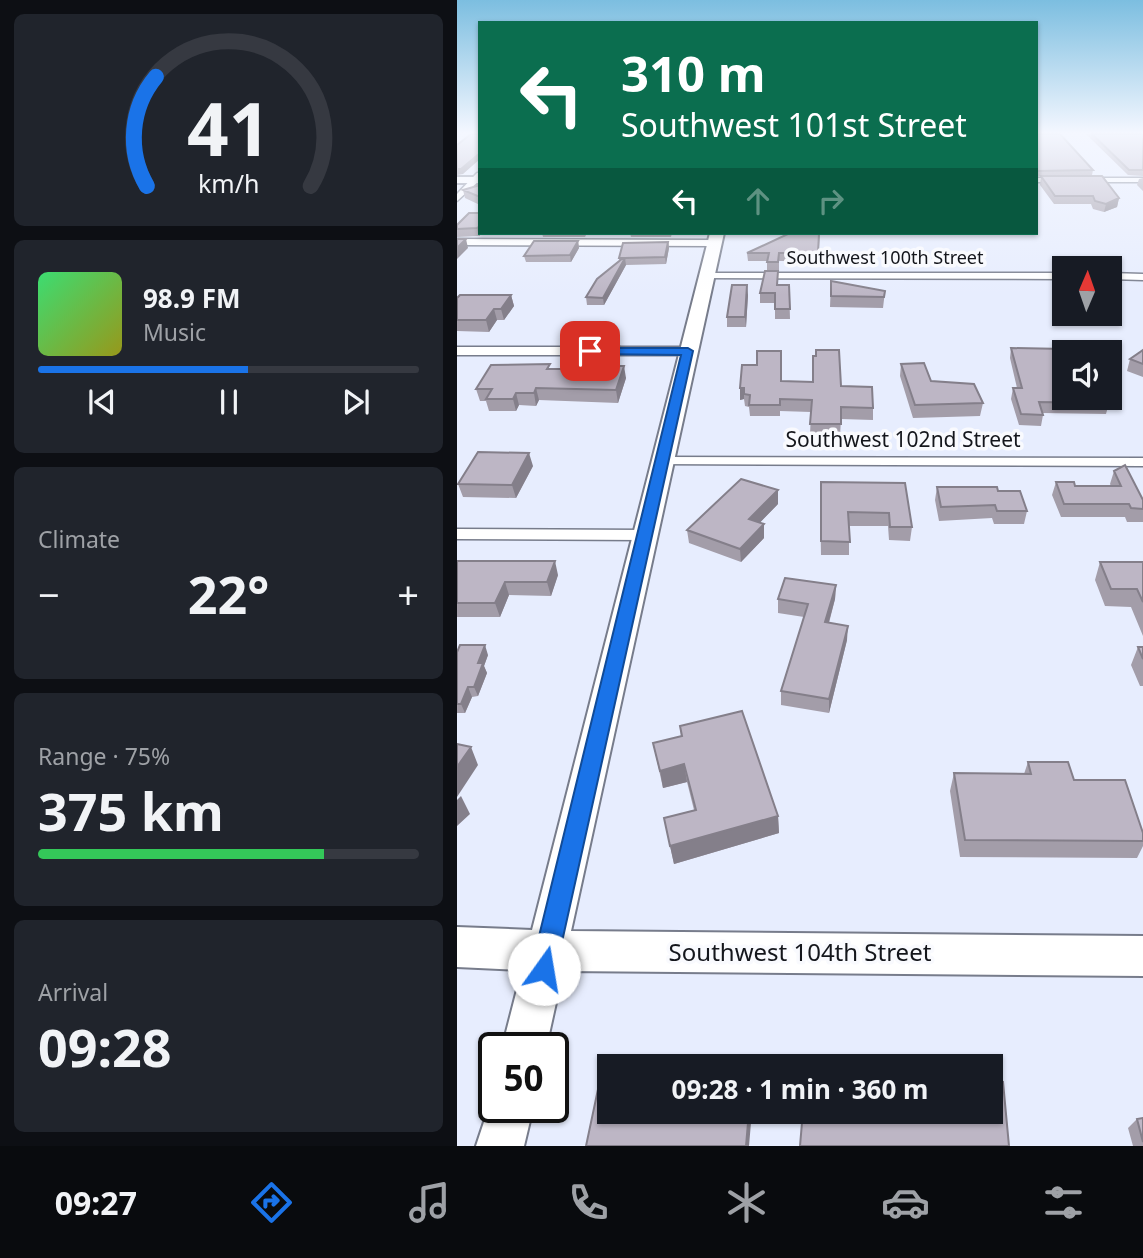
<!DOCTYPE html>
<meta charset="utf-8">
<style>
:root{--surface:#171b24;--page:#20242c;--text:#f1f3f6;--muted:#9ea1a6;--line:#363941;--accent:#1a73e8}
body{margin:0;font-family:"Noto Sans",sans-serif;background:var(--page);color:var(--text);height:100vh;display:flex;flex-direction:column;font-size:26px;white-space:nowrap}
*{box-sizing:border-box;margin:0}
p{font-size:23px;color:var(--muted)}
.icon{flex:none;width:38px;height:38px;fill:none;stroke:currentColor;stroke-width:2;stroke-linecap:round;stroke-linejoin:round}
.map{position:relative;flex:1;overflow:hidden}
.side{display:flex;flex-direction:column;gap:14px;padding:14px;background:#0d0f14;width:457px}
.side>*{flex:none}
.top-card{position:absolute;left:21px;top:21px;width:560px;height:214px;border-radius:0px;box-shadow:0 2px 5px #0004;background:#0b6e4f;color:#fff;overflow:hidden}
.needle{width:46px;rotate:2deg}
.tools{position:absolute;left:595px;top:256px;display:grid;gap:14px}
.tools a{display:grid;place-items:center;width:70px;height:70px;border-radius:0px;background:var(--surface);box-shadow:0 2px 5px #0004;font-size:35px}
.speed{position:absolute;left:21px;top:1032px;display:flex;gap:14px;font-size:35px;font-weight:700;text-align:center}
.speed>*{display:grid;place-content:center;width:91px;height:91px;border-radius:50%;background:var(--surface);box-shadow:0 2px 5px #0004;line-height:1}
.speed .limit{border:4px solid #111;border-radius:10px;background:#fff;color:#111}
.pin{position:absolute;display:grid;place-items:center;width:60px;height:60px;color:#fff;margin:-30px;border-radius:14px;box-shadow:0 4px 10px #0006}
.me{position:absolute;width:77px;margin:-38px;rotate:13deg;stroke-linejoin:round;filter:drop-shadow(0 0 5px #0008)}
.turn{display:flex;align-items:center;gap:24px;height:147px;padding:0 28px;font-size:32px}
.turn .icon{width:91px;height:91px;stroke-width:2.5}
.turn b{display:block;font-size:49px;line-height:60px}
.lanes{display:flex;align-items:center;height:66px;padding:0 28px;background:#0003;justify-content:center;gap:35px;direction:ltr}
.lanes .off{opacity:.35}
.big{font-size:52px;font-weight:700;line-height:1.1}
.side .widget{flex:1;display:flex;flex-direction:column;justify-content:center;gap:10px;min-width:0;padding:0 24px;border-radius:10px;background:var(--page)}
.side .dial{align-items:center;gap:0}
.dial svg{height:182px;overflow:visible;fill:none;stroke:var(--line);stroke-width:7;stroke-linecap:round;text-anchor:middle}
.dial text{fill:var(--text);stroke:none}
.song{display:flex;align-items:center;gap:21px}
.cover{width:84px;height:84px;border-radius:10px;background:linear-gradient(135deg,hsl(140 70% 55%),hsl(60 70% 35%))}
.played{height:7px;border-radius:4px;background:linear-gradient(90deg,var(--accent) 55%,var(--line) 55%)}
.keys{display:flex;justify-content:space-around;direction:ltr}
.heat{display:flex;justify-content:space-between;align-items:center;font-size:38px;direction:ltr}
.charge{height:10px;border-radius:5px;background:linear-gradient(90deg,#34c759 75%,var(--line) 0)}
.trip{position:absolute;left:140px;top:1054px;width:406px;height:70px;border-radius:0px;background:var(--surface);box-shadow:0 2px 5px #0004;font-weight:700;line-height:70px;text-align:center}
.dock{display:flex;height:112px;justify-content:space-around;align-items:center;background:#090b0e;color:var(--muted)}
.dock .icon{width:49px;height:49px}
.dock .on{color:var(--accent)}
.dock b{font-size:32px;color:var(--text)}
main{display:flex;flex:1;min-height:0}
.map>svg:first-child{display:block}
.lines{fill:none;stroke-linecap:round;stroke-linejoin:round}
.street-casing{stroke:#777c8b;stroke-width:3}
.secondary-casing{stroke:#777c8b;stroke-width:4}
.street{fill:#fff;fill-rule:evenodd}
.secondary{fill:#fff;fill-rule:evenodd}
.wall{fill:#a39da9}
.shaded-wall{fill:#847f8a}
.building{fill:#bdb6c5;stroke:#847f8a;stroke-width:2}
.route{fill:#1a73e8;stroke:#114b97;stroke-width:2}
.labels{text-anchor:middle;stroke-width:7;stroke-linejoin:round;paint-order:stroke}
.far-street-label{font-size:18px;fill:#14161c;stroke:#f9fafe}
.street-label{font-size:21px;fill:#14161c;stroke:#f9fafe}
.near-street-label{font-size:24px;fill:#14161c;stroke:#f9fafe}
</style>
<main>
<section class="side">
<div class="widget dial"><svg viewBox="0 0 100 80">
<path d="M14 69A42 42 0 1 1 86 69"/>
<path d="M14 69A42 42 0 0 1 18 21" stroke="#1a73e8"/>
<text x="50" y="56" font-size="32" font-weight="700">41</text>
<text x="50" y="72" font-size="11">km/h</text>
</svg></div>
<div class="widget">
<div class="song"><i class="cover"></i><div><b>98.9 FM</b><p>Music</p></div></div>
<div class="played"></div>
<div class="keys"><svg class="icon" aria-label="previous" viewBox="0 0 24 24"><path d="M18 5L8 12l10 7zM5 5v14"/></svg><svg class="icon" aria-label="pause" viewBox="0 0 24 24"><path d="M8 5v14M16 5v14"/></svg><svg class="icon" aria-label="next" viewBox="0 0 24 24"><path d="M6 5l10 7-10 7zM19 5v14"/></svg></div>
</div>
<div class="widget"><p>Climate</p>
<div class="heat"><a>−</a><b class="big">22°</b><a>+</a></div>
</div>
<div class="widget"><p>Range · 75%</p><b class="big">375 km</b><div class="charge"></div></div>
<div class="widget"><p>Arrival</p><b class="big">09:28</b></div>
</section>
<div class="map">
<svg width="687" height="1146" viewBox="0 0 687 1146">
<rect width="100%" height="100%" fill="#e7edfe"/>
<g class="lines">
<g class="street-casing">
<path id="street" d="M20,173H23V180L0,201V194Z
M579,178H687V182H579Z
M0,239L258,240L263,243L258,246L0,245Z
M245,273H607V279L249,278L244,275Z
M653,273L687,274V280L653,279Z
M0,347H231L237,351L231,355H0Z
M205,457L687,458V466L200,464L198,461Z
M0,529L187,530L195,535L187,540L0,539Z"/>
</g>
<g class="secondary-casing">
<path id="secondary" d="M0,177H23V183H0Z
M253,233H267L114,931L687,936V976L106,971L89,1048H45L65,970L0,967V927L75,930Z
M37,1092V1108H76L67,1146H19Z"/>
</g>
<use href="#street" class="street"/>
<use href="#secondary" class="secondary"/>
</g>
<path class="wall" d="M579,134L636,170L635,175L579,176Z
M629,134H686V176L671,175Z
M584,176L662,198L660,207L647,212L636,209L634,204H597L583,185Z
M686,178V191L680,185L682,179Z
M23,185V205L8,198L6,190Z
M12,213L23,233H26L22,236L0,237V225Z
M85,233H130L128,237H86Z
M173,233H215L214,237H174Z
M363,233L361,261H322V270H310V261H291L290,253Z
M121,241L122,248L114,262H69L67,256Z
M211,242L212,248L209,264L169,265L147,305H130L129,297L162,261V258Z
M374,281L428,291L426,308L373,307Z
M321,285H332L333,319H318V303H303V293Z
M54,295L57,306L47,320H40L32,332L0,331V298Z
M291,295L289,327H270V317Z
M554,348L607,397L652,403L649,414L585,413L586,415L584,426L562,425L554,399L556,388H560L553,358Z
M686,350V377L670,371L673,359Z
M163,358L160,366L169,378L161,403L82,400L79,406L62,405L59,411H32L29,401H23L19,389L138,369Z
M444,364L474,381L526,403L523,416L456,418L443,376Z
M324,381L384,386L416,408V420L384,419L383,436L353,435L354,412L323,411V416H293L292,407L288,406L287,399L283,400V388Z
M76,466L59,498L6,497L1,484Z
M657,471L686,500V522H670L668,517H604L595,495L599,482L618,486H654L653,484Z
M448,483L455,527L453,541L432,540L431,526H392V555H364L363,496Z
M480,487L541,491L570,511L567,524H537L535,518L482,521L478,500Z
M321,504L302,523L307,524V538L284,562L232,543L230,530Z
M0,561L101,575L94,596L52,595L43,617H0Z
M643,562H686V636L674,607L648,606L638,580Z
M379,585L378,599L372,623L390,640L372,713L324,705V691L347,617L321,613V599Z
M681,647H686V686H683L674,665Z
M0,652L31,655L27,666L30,673L21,696L15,697L8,713H0Z
M223,726L321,816L322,833L217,864L207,818L237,810L230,782L206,788L196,743L224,736Z
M571,762L686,833V846L680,858L503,857L493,791L497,773L567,774Z
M686,1117V1146H676L671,1128L680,1119L685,1118Z"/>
<path class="shaded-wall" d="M23,153V159L6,174L0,175V169Z
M662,198L660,207L647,212L649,204Z
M23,226V233H26L22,236L20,228Z
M9,239L11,248L0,259V248Z
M121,241L122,248L114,262L113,255Z
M211,242L212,248L209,264L208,257Z
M168,258L169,265L147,305L146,298Z
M290,285L291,295L289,327L288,317Z
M54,295L57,306L47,320L44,309Z
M37,309L40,320L32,332L29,320Z
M162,346L163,358L156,378L154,366Z
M167,366L169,378L161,403L159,390Z
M79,388L82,400L79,406L77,393Z
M283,388H287V399L283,400Z
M59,393L62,405L59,411L56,399Z
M72,453L76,466L59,498L55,485Z
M321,490V504L293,533L292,519Z
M307,524V538L284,562L283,549Z
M98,561L101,575L94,596L90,582Z
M48,582L52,595L43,617L38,603Z
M379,585L378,599L368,636V622Z
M391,626L390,640L372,713V699Z
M28,645L31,655L27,666L30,673L21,696L17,687L21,663Z
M11,687L15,697L8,713L4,704Z
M14,747L21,765L0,797V767Z
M227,764L230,782L206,788L203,771Z
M4,796L13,814L0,826V800Z
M321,816L322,833L217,864L213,846Z
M292,1111H295L292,1146H289Z"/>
<path class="building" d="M14,134H23V153L4,169H0V145Z
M579,134H603L636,170L579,171Z
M635,134H686V170H672Z
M584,176H645L662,198L649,204L638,201L636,196H598Z
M23,185V197L6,190Z
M12,213H23V226L20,228L0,229V225Z
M333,233H362L361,253H322L321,262H310L312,253H290Z
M0,239H9L0,248Z
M77,241H121L113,255L67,256Z
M211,242L208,257L168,258L146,298L129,297L140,279L166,258H162L166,243Z
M308,271H321L320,285H332L333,309H318V293H303Z
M374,281L428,291L427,297L374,296Z
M275,285H290L288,317H270Z
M3,295H54L44,309H37L29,320H0V298Z
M147,346H162L154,366H167L159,390L79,388L77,393H59L56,399H29L35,389H19L34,365L93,364L90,369H138Z
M554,348L608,349L609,352H607V397H649L652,403L582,402L586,415L564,414L556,388H565Z
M359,350H382L384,386L415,387L416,408L384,407V424H353L355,400L323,399V405H292L293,395L287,394V388H283L285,365H300V351H324V381L356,382V356H359Z
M686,350V364L673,359Z
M467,363L474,381L517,384L526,403L458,405L444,364Z
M21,452L72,453L55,485L1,484Z
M668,465L686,500V509L674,508L672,504H607L599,482H617L618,486H664L657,471Z
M284,479L321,490L292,519L307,524L283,549L230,530Z
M364,482L448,483L455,527H433L432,513L391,512L393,542L364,541Z
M480,487H540L541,491H563L570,511H540L538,505L484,507Z
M0,561H98L90,582H48L38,603H0Z
M643,562H686V602L680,589H654Z
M328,578L379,585L368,622L391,626L372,699L324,691L351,604L321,599Z
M3,645H28L21,663H26L17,687H11L4,704H0V652Z
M681,647H686V659Z
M285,711L321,816L213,846L207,818L239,810L227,764L203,771L196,743L225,736L223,726Z
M0,744L14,747L0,767Z
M571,762H611L617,780H668L686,833V841L508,840L497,773L574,774Z
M144,1075L152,1076V1111H292L289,1146H129Z
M534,1081L546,1082L552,1146H343L346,1111H414L424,1112V1111H534Z
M686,1118V1142L680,1119Z"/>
<linearGradient id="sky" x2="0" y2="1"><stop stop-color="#7cbee0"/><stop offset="0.45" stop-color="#f4f7ff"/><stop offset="1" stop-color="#f4f7ff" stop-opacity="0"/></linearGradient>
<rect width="687" height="295" fill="url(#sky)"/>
<path class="route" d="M231,348L236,351L99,969L95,978L87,982L78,978L74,969L224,355L133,354L128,351L133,348Z"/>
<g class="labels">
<g class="far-street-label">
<text x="428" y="264">Southwest 100th Street</text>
</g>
<g class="street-label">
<text x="446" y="447">Southwest 102nd Street</text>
</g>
<g class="near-street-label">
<text x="343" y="961">Southwest 104th Street</text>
</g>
</g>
</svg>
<div class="tools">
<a><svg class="needle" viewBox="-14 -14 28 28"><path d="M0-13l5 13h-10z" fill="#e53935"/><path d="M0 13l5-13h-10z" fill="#9ea1a6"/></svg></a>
<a><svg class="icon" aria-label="sound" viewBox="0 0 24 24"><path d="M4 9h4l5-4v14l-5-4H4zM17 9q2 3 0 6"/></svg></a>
</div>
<div class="speed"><div class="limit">50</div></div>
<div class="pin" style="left:133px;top:351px;background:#d93025"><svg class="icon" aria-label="arrive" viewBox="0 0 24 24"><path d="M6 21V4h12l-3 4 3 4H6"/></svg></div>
<svg class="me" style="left:87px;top:969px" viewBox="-20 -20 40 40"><circle r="19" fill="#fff"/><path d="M0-13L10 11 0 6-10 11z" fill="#1a73e8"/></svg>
<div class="trip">09:28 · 1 min · 360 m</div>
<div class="top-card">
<div class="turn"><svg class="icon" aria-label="left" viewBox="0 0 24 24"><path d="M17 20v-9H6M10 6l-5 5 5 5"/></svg><div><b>310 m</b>Southwest 101st Street</div></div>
<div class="lanes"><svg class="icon" aria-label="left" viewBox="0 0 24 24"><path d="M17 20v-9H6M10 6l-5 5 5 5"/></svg><svg class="icon off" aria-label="ahead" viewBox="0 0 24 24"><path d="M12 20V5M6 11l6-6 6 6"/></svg><svg class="icon off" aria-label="right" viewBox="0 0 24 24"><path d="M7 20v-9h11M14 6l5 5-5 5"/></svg></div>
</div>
</div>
</main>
<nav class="dock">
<b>09:27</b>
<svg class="icon on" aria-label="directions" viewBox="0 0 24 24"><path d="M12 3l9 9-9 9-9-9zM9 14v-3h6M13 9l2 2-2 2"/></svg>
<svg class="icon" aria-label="music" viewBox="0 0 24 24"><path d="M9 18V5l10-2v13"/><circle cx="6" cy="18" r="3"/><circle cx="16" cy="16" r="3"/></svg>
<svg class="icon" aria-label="phone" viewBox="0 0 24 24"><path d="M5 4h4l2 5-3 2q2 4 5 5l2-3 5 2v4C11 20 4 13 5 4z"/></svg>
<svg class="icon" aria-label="climate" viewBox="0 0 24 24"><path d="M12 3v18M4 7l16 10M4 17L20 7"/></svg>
<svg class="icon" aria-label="car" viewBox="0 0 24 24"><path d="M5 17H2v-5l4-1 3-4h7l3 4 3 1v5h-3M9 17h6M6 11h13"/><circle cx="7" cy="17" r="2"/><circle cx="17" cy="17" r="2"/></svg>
<svg class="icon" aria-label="filters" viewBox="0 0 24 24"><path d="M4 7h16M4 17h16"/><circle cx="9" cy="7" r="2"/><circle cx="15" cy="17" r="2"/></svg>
</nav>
